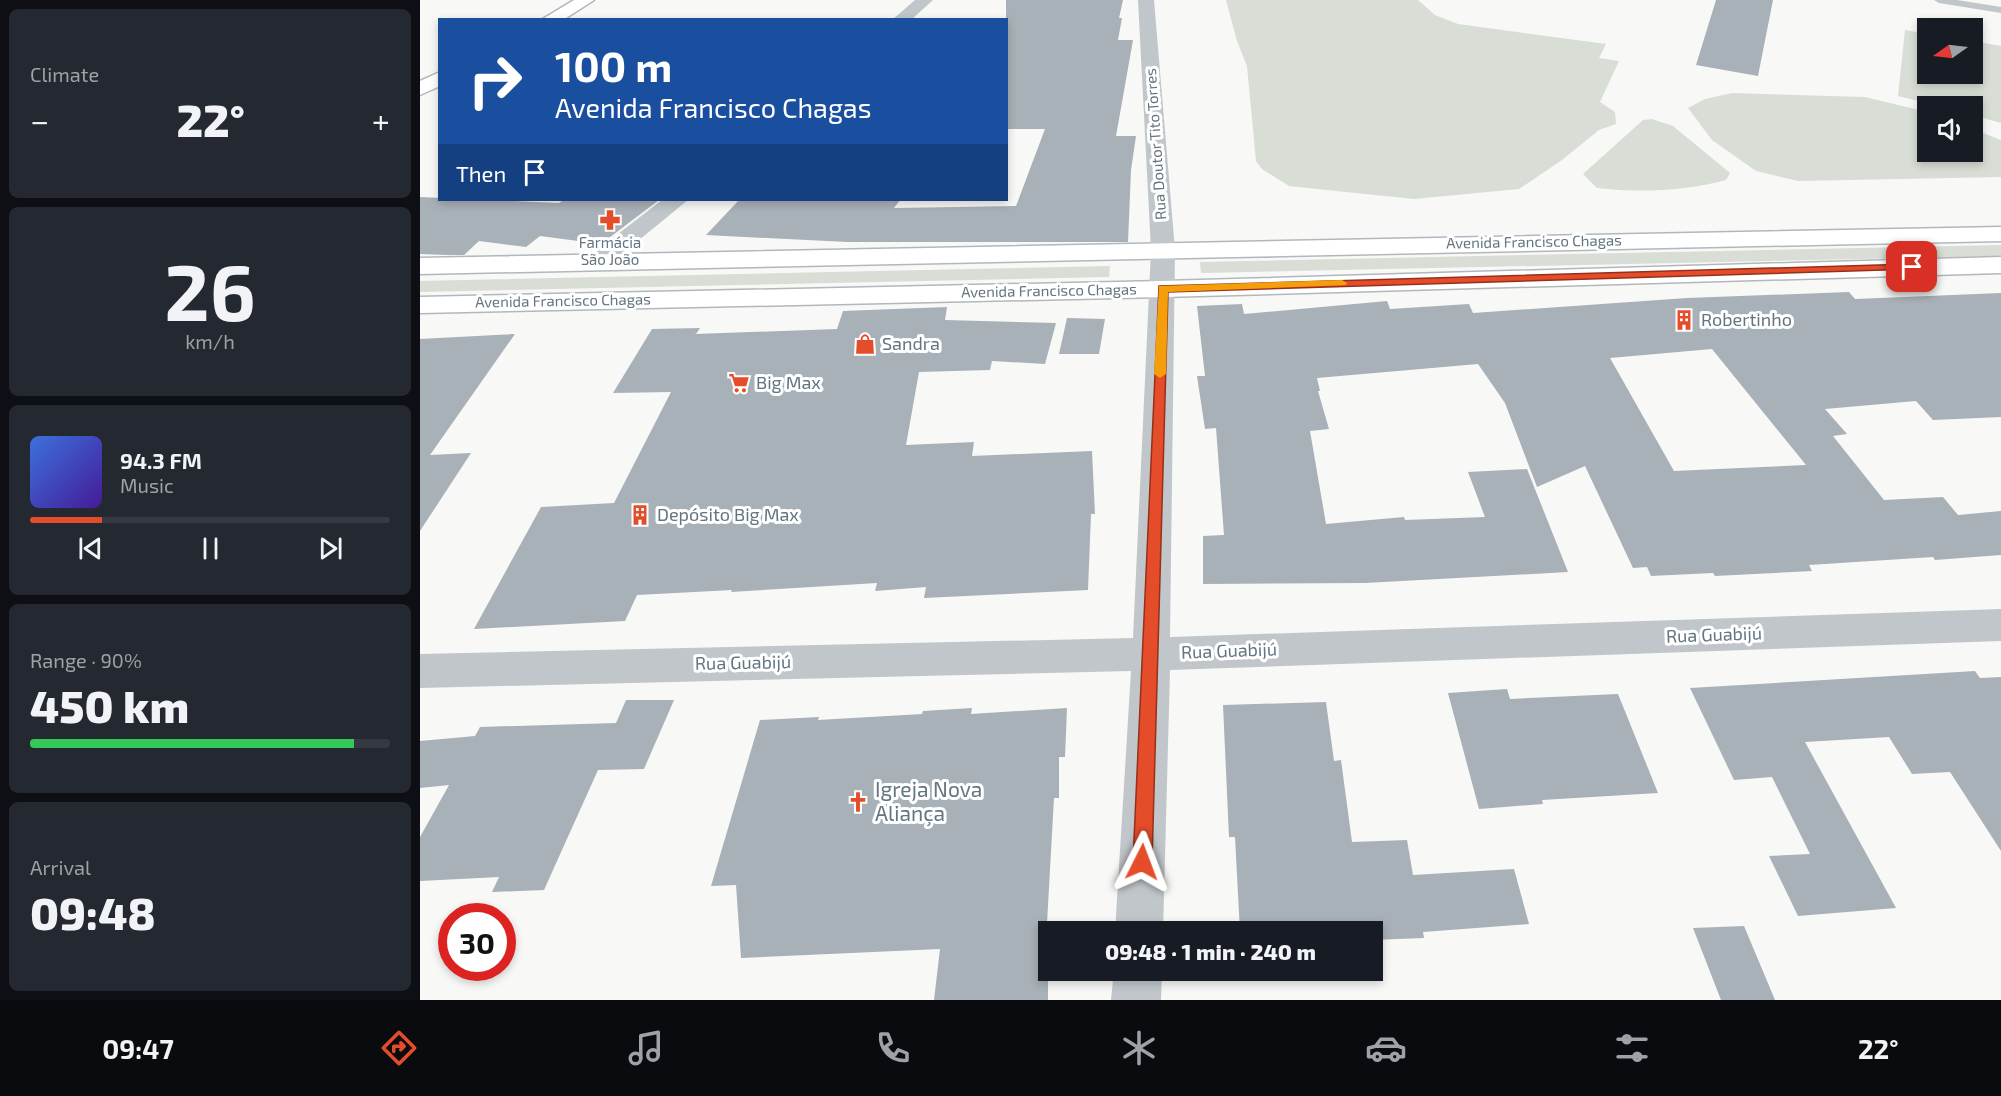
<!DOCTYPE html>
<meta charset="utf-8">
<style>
:root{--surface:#171b24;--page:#242831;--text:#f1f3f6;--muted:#9ea1a6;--line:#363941;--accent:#e54c29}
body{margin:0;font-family:"Exo 2",sans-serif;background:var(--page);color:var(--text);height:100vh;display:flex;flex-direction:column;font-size:22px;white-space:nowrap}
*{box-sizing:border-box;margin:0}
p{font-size:20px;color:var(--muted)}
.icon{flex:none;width:33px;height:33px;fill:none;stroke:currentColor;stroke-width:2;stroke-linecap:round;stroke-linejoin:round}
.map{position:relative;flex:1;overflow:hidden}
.side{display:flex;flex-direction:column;gap:9px;padding:9px;background:#0d0f14;width:420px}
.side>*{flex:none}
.guide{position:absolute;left:18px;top:18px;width:570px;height:183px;border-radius:0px;box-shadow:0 3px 9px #0003;background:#1a4fa0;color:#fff;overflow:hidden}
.needle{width:39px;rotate:256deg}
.tools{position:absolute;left:1497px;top:18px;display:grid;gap:12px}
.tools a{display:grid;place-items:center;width:66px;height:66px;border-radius:0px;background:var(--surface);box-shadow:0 3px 9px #0003;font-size:30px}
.speed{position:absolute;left:18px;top:903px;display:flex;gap:12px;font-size:30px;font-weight:700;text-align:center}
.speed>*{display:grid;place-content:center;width:78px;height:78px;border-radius:50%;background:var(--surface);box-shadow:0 3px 9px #0003;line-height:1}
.speed .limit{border:9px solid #d22;background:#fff;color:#111}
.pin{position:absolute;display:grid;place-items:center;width:51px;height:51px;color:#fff;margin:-26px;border-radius:12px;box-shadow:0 3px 9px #0006}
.me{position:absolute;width:66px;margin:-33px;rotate:3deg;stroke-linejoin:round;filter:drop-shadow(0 0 4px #0008)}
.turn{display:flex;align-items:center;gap:21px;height:126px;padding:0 18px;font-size:27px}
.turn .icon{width:78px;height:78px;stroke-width:2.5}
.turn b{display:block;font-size:42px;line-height:51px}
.then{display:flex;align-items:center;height:57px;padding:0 18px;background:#0003;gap:12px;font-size:22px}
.big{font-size:45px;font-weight:800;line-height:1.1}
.side .tile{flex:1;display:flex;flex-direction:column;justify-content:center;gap:9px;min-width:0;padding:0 21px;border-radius:9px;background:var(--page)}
.side .dial{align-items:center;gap:0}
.dial b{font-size:78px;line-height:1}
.song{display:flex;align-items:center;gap:18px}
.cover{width:72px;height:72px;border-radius:9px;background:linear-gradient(135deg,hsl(220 70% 55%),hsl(260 70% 35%))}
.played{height:6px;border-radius:3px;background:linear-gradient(90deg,var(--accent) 20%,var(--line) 20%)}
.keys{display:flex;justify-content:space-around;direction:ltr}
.heat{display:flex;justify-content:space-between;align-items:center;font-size:33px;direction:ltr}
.charge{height:9px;border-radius:4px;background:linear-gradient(90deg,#34c759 90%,var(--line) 0)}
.trip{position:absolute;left:618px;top:921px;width:345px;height:60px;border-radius:0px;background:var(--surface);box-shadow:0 3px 9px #0003;font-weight:800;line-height:60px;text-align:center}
.tab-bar{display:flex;height:96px;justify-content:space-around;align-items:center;background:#090b0e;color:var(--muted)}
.tab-bar .icon{width:42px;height:42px}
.tab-bar .active{color:var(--accent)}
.tab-bar b{font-size:27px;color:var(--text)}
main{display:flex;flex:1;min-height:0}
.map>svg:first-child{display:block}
.green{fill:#d8ddd5}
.building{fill:#a8b1b7;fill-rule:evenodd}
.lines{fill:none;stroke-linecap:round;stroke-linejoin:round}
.secondary-casing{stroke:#b1b8bd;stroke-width:3}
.lane{fill:#c1c6ca;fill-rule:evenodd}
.street{fill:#c1c6ca;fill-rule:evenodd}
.secondary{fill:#fff;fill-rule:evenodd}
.route{fill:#e54c29;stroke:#95311b;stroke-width:1.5}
.slow{fill:#f59e0b}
.labels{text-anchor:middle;stroke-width:6;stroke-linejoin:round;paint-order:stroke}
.far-street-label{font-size:15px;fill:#637581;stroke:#fff}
.far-poi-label{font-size:15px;fill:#637581;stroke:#fff}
.poi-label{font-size:18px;fill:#637581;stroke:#fff;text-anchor:start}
.street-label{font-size:18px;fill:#637581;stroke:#fff}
.near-poi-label{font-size:21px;fill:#637581;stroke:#fff;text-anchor:start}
</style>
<main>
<section class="side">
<div class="tile"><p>Climate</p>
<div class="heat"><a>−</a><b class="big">22°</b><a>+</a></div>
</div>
<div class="tile dial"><b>26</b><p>km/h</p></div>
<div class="tile">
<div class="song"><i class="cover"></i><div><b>94.3 FM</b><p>Music</p></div></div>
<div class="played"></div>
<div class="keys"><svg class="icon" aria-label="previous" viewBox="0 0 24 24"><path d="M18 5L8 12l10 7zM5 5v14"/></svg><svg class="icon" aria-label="pause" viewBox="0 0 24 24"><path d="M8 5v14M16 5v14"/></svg><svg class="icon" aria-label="next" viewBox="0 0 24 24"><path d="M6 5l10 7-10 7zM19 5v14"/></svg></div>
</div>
<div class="tile"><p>Range · 90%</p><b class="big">450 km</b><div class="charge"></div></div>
<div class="tile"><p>Arrival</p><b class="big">09:48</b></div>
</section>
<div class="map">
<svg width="1581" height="1000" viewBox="0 0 1581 1000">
<rect width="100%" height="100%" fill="#f8f8f6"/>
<path class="green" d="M806,0H998L1015,15L1038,24L1186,44L1179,58L1199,61L1180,102L1195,112L1196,124L1179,130L1142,160L1099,189L994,199L916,191L869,186L842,169L836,161L827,66L817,41Z
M1485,30L1507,34L1508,74H1552L1553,41L1581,46V123L1553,115L1552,106H1519L1478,96Z
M1312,93L1445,97L1499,110L1507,113L1508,152H1552L1553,129L1581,140V177L1378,181L1336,171L1292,140L1268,108L1285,99Z
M1232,119L1253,126L1310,173L1306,180C1266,191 1219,193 1177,188L1163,174L1223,120Z
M1581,245V256L781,273L780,262Z
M690,266L689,277L0,292V281Z"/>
<path class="building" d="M586,0H703L699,18H702L698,40H713L696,136H716L711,170L708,242H427L286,235L319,200H480L474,208L596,206L625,129H586Z
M1296,0H1353L1338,76L1276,65Z
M0,197L139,203L144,200H239L181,244L120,236L106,247L59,241L44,255H26L0,254Z
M1429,292L1435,299L1581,293V417L1513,420L1496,401L1405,409L1427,434L1413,436L1464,500L1523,497L1538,515L1581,511V555L1515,560L1513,557L1389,565L1392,571L1295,576L1293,573L1231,576L1227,567L1213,568L1165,466L1117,487L1085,403L1058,364L897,378L900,391H898L909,429L890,431L906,524L984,517L985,520L1065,517L1048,472L1107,469L1148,572L945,583L783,584V536L804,535L796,428L785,429L777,376H785L777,306L822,304L824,314L967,301L970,309L1049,304L1053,313L1267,298ZM1292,349L1386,465L1254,471L1190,358Z
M527,307L525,320L636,323L625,364L572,361L570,370L499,372L486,445L554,442L552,456L672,451L675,514H671L668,590L504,598L506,587L455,591L457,583L311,592L312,590L217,595L205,621L54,629L121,507L194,503L251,392L193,393L232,329L280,328L276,334L417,329L423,311Z
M647,318L685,319L679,354H639Z
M95,334L10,455L51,453L0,531V339Z
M1555,671L1560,678L1581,677V851L1530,772L1492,774L1469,737L1385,742L1476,908L1378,916L1349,856L1390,854L1352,777L1314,780L1270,688Z
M1087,689L1090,699L1198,694L1238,793L1122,800L1123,804L1059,809L1028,693Z
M206,700H254L224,769L178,770L124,890L72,892L79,877L0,881V837L29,785L0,788V741L55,736L60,727L196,723Z
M906,702L914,761L921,760L932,842L987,840L993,875L1094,869L1109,924L1003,932L1004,938L952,940V932H820L815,837H809L803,705Z
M552,708L551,714L647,708L645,757H639V798H634L626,941H628V1000H514L520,949L321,958L316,885L291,886L340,720L399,717L398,720L502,714L503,711Z
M1324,926L1355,1000H1301L1273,928Z"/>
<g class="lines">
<g class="secondary-casing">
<path id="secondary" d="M154,0H174L143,20H121Z
M20,72V86L0,95V81Z
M1581,227V241L0,274V258Z
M1581,257V273L743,297L0,313V297L743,281Z"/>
</g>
<path class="lane" d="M1514,0H1537L1581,7V13L1519,3Z"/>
<path class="street" d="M495,0H513L491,20H472Z
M718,0H734L755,250L750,637L1581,609V641L750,670L743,932H695L711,671L0,688V654L713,638L731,250Z
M242,200H268L186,267L177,270L168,267L164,262L168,257Z
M694,970H742L741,1000H691Z"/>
<use href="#secondary" class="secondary"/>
</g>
<path class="route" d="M1492,264H1496V269L748,292L732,862L729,869L722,871L716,869L713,862L739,286Z"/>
<path class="slow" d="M922,280L927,283L926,285L748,292L746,374L740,378L734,374L739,286Z"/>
<defs>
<g id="pharmacy-bare" transform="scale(1.62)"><path d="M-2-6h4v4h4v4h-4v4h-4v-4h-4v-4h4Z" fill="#e54c29" stroke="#fff" stroke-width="2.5" paint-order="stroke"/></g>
<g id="building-bare" transform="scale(1.62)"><path d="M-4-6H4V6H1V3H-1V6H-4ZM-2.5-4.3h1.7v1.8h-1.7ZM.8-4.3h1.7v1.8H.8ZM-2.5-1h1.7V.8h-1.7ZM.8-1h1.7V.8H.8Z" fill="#e54c29" stroke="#fff" stroke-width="2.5" paint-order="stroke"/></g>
<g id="shop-bare" transform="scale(1.62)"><path d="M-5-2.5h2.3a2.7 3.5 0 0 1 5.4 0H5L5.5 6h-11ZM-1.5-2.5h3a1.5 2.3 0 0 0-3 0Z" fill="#e54c29" stroke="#fff" stroke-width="2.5" paint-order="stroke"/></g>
<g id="supermarket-bare" transform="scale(1.62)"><path d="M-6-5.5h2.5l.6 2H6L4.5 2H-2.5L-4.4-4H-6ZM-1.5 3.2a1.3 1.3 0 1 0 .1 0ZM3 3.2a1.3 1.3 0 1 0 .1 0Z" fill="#e54c29" stroke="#fff" stroke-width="2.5" paint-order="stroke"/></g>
<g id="church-bare" transform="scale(1.62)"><path d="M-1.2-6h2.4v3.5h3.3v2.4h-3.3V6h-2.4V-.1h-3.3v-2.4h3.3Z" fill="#e54c29" stroke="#fff" stroke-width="2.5" paint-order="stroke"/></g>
</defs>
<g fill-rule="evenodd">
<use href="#pharmacy-bare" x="190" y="220"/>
<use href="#building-bare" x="1264" y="320"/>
<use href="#shop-bare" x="445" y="344"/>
<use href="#supermarket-bare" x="319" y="383"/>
<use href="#building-bare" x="220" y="515"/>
<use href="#church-bare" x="438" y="802"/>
</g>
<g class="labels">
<g class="far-street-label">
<text transform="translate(736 144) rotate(-94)" y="5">Rua Doutor Tito Torres</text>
<text transform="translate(1114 242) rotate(-1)" y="5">Avenida Francisco Chagas</text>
<text transform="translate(629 291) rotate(-1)" y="5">Avenida Francisco Chagas</text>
<text transform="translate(143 301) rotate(-1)" y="5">Avenida Francisco Chagas</text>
</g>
<g class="far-poi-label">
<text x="190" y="248">Farmácia<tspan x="190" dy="17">São João</tspan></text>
</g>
<g class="poi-label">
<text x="1281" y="326">Robertinho</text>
<text x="462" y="350">Sandra</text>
<text x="336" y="389">Big Max</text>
<text x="237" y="521">Depósito Big Max</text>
</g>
<g class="street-label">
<text transform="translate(1294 635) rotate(-2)" y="6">Rua Guabijú</text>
<text transform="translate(809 651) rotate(-2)" y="6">Rua Guabijú</text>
<text transform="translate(323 663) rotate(-1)" y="6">Rua Guabijú</text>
</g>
<g class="near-poi-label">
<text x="455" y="797">Igreja Nova<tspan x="455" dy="24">Aliança</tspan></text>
</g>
</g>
</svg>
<div class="tools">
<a><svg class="needle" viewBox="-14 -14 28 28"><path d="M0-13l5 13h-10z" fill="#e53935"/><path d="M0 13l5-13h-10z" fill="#9ea1a6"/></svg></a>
<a><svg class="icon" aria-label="sound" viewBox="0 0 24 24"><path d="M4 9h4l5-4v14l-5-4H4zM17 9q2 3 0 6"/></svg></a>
</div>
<div class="speed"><div class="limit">30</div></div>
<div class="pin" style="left:1492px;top:267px;background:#d93025"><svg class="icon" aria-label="arrive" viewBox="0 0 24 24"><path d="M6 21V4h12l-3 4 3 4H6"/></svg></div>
<svg class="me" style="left:722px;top:862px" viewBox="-20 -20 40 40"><path d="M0-17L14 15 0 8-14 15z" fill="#e54c29" stroke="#fff" stroke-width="4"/></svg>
<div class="trip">09:48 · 1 min · 240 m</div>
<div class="guide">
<div class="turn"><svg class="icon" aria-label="right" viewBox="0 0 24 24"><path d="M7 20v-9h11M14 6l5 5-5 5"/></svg><div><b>100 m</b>Avenida Francisco Chagas</div></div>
<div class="then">Then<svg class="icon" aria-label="arrive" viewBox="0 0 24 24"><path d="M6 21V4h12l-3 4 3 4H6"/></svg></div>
</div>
</div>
</main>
<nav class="tab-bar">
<b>09:47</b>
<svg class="icon active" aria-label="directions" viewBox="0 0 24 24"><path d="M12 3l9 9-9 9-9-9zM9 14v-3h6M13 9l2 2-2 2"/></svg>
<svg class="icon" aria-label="music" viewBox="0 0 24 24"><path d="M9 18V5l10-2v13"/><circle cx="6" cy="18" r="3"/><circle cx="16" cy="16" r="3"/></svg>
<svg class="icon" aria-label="phone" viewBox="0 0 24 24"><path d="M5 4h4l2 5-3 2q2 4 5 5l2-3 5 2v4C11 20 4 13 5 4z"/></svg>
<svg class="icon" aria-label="climate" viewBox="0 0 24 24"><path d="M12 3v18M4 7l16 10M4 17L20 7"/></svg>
<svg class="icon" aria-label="car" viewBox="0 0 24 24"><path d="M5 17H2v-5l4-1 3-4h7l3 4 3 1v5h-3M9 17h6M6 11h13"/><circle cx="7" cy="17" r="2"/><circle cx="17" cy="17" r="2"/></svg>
<svg class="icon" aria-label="filters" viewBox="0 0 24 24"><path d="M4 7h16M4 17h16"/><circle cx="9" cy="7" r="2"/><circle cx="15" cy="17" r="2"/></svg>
<b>22°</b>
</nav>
